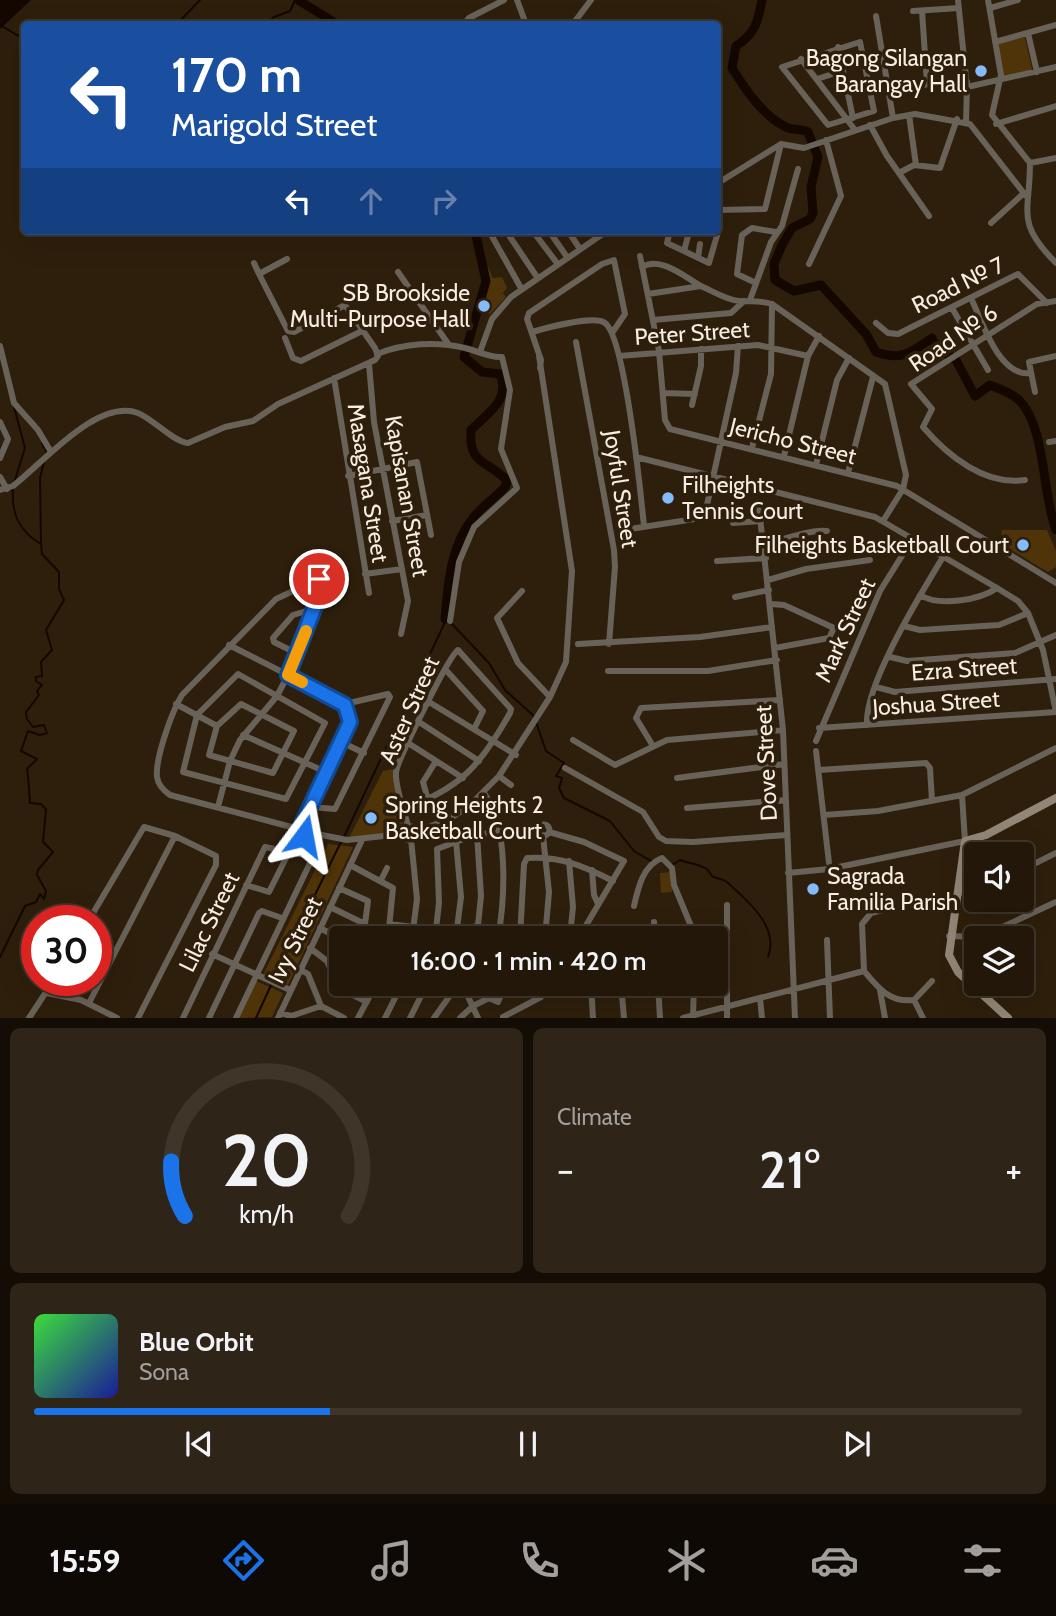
<!DOCTYPE html>
<meta charset="utf-8">
<style>
:root{--surface:#221709;--page:#2e2417;--text:#f1f3f6;--muted:#a29f9c;--line:#3f362a;--accent:#1a73e8}
body{margin:0;font-family:Cabin,sans-serif;background:var(--page);color:var(--text);height:100vh;display:flex;flex-direction:column;font-size:26px;white-space:nowrap}
*{box-sizing:border-box;margin:0}
p{font-size:23px;color:var(--muted)}
.icon{flex:none;width:38px;height:38px;fill:none;stroke:currentColor;stroke-width:2;stroke-linecap:round;stroke-linejoin:round}
.map{position:relative;height:1018px;overflow:hidden}
.details{display:flex;flex-direction:column;gap:10px;padding:10px;background:#130d05;flex:1}
.details>*{flex:none}
.hud{position:absolute;left:21px;top:21px;width:700px;height:214px;border-radius:7px;box-shadow:0 7px 28px #0002,0 0 0 2px var(--line);background:#1a4fa0;color:#fff;overflow:hidden}
.buttons{position:absolute;left:964px;top:842px;display:grid;gap:14px}
.buttons a{display:grid;place-items:center;width:70px;height:70px;border-radius:7px;background:var(--surface);box-shadow:0 7px 28px #0002,0 0 0 2px var(--line);font-size:35px}
.speed{position:absolute;left:21px;top:905px;display:flex;gap:14px;font-size:35px;font-weight:700;text-align:center}
.speed>*{display:grid;place-content:center;width:91px;height:91px;border-radius:50%;background:var(--surface);box-shadow:0 7px 28px #0002,0 0 0 2px var(--line);line-height:1}
.speed .limit{border:10px solid #d22;background:#fff;color:#111}
.pin{position:absolute;display:grid;place-items:center;width:60px;height:60px;color:#fff;margin:-30px;border:4px solid #fff;border-radius:50%;box-shadow:0 2px 7px #0007}
.me{position:absolute;width:77px;margin:-38px;rotate:13deg;stroke-linejoin:round;filter:drop-shadow(0 0 5px #0008)}
.turn{display:flex;align-items:center;gap:24px;height:147px;padding:0 35px;font-size:32px}
.turn .icon{width:91px;height:91px;stroke-width:2.5}
.turn b{display:block;font-size:49px;line-height:60px}
.lanes{display:flex;align-items:center;height:66px;padding:0 35px;background:#0003;justify-content:center;gap:35px;direction:ltr}
.lanes .off{opacity:.35}
.big{font-size:52px;font-weight:600;line-height:1.1}
.details .widget{flex:1;display:flex;flex-direction:column;justify-content:center;gap:10px;min-width:0;padding:0 24px;border-radius:10px;background:var(--page)}
.details .dial{align-items:center;gap:0}
.dial svg{height:182px;overflow:visible;fill:none;stroke:var(--line);stroke-width:7;stroke-linecap:round;text-anchor:middle}
.dial text{fill:var(--text);stroke:none}
.song{display:flex;align-items:center;gap:21px}
.cover{width:84px;height:84px;border-radius:10px;background:linear-gradient(135deg,hsl(120 70% 55%),hsl(240 70% 35%))}
.played{height:7px;border-radius:4px;background:linear-gradient(90deg,var(--accent) 30%,var(--line) 30%)}
.keys{display:flex;justify-content:space-around;direction:ltr}
.heat{display:flex;justify-content:space-between;align-items:center;font-size:38px;direction:ltr}
.details .tiles{flex:1;display:grid;gap:10px;grid-template-columns:1fr 1fr}
.widget:last-child{grid-column:span 2}
.trip{position:absolute;left:329px;top:926px;width:399px;height:70px;border-radius:7px;background:var(--surface);box-shadow:0 7px 28px #0002,0 0 0 2px var(--line);font-weight:600;line-height:70px;text-align:center}
.tabs{display:flex;height:112px;justify-content:space-around;align-items:center;background:#0e0904;color:var(--muted)}
.tabs .icon{width:49px;height:49px}
.tabs .active{color:var(--accent)}
.tabs b{font-size:32px;color:var(--text)}
.map>svg:first-child{display:block}
.green{fill:#4f3309}
.water{fill:#140700}
.lines{fill:none;stroke-linecap:round;stroke-linejoin:round}
.stream{stroke:#140700;stroke-width:2}
.river{stroke:#140700;stroke-width:9}
.street{stroke:#696259;stroke-width:6}
.secondary{stroke:#928677;stroke-width:8}
.route-casing{stroke:#114b97;stroke-width:18}
.route{stroke:#1a73e8;stroke-width:12}
.slow{stroke:#f59e0b;stroke-width:12}
.poi-dot{fill:#84bbfb;stroke:#2e1f0c;stroke-width:2.5}
.labels{text-anchor:middle;stroke-width:7;stroke-linejoin:round;paint-order:stroke}
.poi-label{font-size:23px;fill:#f7ede1;stroke:#2e1f0c;text-anchor:end}
.street-label{font-size:23px;fill:#f7ede1;stroke:#2e1f0c}
</style>
<div class="map">
<svg width="1056" height="1018" viewBox="0 0 1056 1018">
<rect width="100%" height="100%" fill="#2e1f0c"/>
<path class="green" d="M1024,34L1033,73L1002,80L994,39Z
M488,267L493,278L502,277L507,288L503,293L506,297L490,314L479,309L487,287L484,268Z
M1002,530H1047L1056,551V567L1048,572L1000,543Z
M970,660H980L981,677L962,676V666H970Z
M393,769L404,825L398,832L349,838L383,771Z
M328,844L353,847L288,985L263,975Z
M671,872L672,892L661,893L660,873Z
M256,981L283,993L272,1017L239,1018Z"/>
<path class="water" d="M0,0H31L0,29Z"/>
<g class="lines">
<path class="stream" d="M177,24L200,0
M267,24L274,17L290,11L295,0
M0,25L24,39
M42,443L47,453
M14,483L25,448L14,407
M41,543L40,478L44,462
M451,623L489,663L505,690L535,717
M536,722L546,751L564,763L556,776L562,778L559,788L564,798L610,821L634,851L651,861
M344,837L446,620
M672,865L680,860C688,863 698,864 705,868C709,869 709,873 712,876C716,879 722,878 727,882C746,900 780,926 768,957
M0,957L25,906L36,902L40,894L44,899L46,891L37,875L38,870L53,852L43,842L46,809L41,804L30,803C29,793 29,781 27,769L37,759L21,751L28,731L40,735L47,733L44,725L33,727L27,719L26,712L39,695L37,691L42,685L36,681V677L42,676L41,662L52,650L46,630L64,600L59,589V572L42,554L41,544C18,531 11,512 13,488
M274,978L341,842
M256,1018L272,983"/>
<path class="river" d="M298,0L337,24
M762,0C758,22 755,34 736,46L732,68C745,89 763,116 786,127C794,131 801,128 808,132L818,157L811,187L813,213L810,219L792,228L782,245L774,264L775,280L794,291L821,285L866,334L876,352C902,361 910,353 932,338L936,347L956,360L975,396L990,385C999,389 1012,393 1019,400C1046,427 1042,494 1056,530
M445,619C448,585 450,546 473,518C482,506 495,498 505,487L507,481C490,460 468,467 471,430C488,413 511,400 500,374L482,372L464,357L486,281L475,231"/>
<path class="street" d="M517,0L526,24
M958,0L967,87L966,122
M988,0L1001,75L992,115L1030,163C1030,213 1015,222 1056,263
M990,8L1018,0
M913,11L959,8
M922,11L927,84
M876,16L893,118
M464,24L469,18L504,0
M573,24L591,0
M1028,33L1037,72
M860,42L874,111L828,125L782,67Z
M995,42L1056,25
M838,47L853,118
M801,59L855,130
M817,79L842,71
M920,85L967,82
M967,87L1056,67
M909,115L916,165
M996,124L1056,106
M870,125L887,156L929,216
M1030,163L1056,158
M899,173L914,165L940,168L957,119
M718,183L781,144L804,148L893,118L915,114L970,124L1026,196
M718,210L765,209L781,144
M991,223L1024,193
M489,231L521,288
M506,231L537,277
M549,231L567,257
M568,231L580,249
M670,231L667,243L709,263L718,232
M535,234L557,263
M684,251L688,236
M640,256L659,351L665,420L670,429L897,486L1056,583
M698,258L700,244
M254,263L259,274
M809,264L841,196L826,140
M642,267C661,255 687,279 703,287C714,292 727,300 739,301C752,302 760,300 772,304L885,384L906,475L903,489L883,521
M398,272L449,345
M756,283L737,274L742,235L752,228L776,232
M648,294L701,286
M971,298C982,321 999,377 1030,373
M750,300L771,242L782,226L798,169
M952,308L988,370
M653,320L731,313L744,301
M876,323L888,333L898,334L1018,274L1047,303
M532,332C546,328 594,315 605,323C625,337 641,496 644,526
M285,338L293,358L301,361L364,330
M576,342L614,550L615,567L609,644
M0,346L14,403L38,430L51,452
M480,352L492,319L511,297L607,231
M377,354C404,343 437,341 465,348C478,351 489,358 502,357L510,390L501,449L517,488L474,527L459,562L450,621
M619,356L758,345L808,356
M369,364L374,422L408,601L401,634
M540,368L541,360L527,319L529,313L602,264L614,260L625,314L612,333
M334,378L369,593
M1035,392L1029,362L1056,356
M664,393L695,394
M692,405L701,366V349
M0,422L8,439L0,458
M1049,442L1056,441
M752,448L771,374L772,304
M784,456L808,356L819,336
M636,457L875,517L997,588L1018,601L1028,613L1043,650L1056,712
M816,465L837,380L849,358
M848,473L873,377
M348,476L417,462L431,535
M0,477L7,489
M1025,480C985,486 948,456 923,427L932,409L911,384L1037,304L1056,301
M0,490L13,486C43,463 97,398 138,413C153,419 175,443 188,443L225,427L253,421L278,404L375,360L378,356L375,348L345,305L294,332L288,331L259,274L287,259
M759,508L783,730L795,1018
M392,521L427,515
M733,523L761,521
M630,529L701,518L705,514L736,373L738,346
M764,544C784,540 809,529 827,531
M717,561L766,558
M365,574L402,569
M768,580L806,569L870,560
M522,591L497,618L518,663L550,697
M920,595C939,607 980,600 997,588
M735,597L769,590
M771,604L784,605L834,628L829,638L775,648
M904,626L920,630L999,625L1028,613
M578,644L700,637L772,627
M229,645L345,704L350,718L349,727L302,824
M298,654L274,642L273,638L293,615L313,609
M890,657L907,661L1015,653L1056,635
M445,669L483,711L474,729
M608,671H708L777,660
M238,674L325,723L286,799L183,772L197,715Z
M876,687L895,692L1056,679
M429,702L516,755
M176,704L217,726
M241,704L294,731L273,773L209,755L217,726Z
M419,722L479,761
M867,725C864,685 922,592 943,557
M819,728L1056,712
M243,735L326,772
M573,740L615,765L667,740L783,730
M816,741L880,591L913,538
M341,742L364,753
M408,743L463,778
M653,746L636,718L641,708L780,700
M816,751L829,863
M565,768L643,812L659,837L666,841L693,842L787,835
M819,770L926,763L930,768L932,801
M499,776L511,785
M677,778L784,764
M484,793C509,825 505,899 498,938
M428,800L423,782L436,761
M218,807L230,761L240,740L277,696L288,675L323,585L319,579L276,599L182,695C172,711 155,759 157,777C158,785 163,790 170,795L295,828
M310,807L335,809L390,697L388,694L345,704
M687,808L786,800
M403,809C460,789 481,765 510,713L511,709L458,650C450,654 398,759 396,772C395,788 404,810 408,826
M824,815L878,811L962,795L1056,748
M294 830a6 6 0 1 1 12 0a6 6 0 1 1-12 0Z
M538.5 830a5.5 5.5 0 1 1 11 0a5.5 5.5 0 1 1-11 0Z
M402 833a7 7 0 1 1 14 0a7 7 0 1 1-14 0Z
M307,832L347,840L402,834
M416,832L451,818L469,806L499,776L550,697L566,662L572,571L539,356
M549,832L584,842L624,861L581,934L570,935
M543,836L549,892L545,938
M411,839L417,899L412,938
M569,861L573,907L570,936
M350,865L393,888L388,938
M592,870L594,895L598,904
M1022,870L1056,853
M788,873L829,869L965,841L962,795
M381,880L387,868
M246,885L269,892L297,836
M339,888L368,901L365,924L368,938
M957,893L976,891
M727,905V1018
M634,906C638,888 643,865 662,858L672,868L674,885L696,938
M330,907L365,924
M89,920L144,827L175,836L216,856V865L138,1018
M654,922L655,938
M390,924L413,927
M320,928L341,939
M456,936L461,897L456,841
M949,936L981,937L1056,902
M435,938L439,903L437,849L477,834L538,830
M453,938L478,925L481,896L477,834
M520,938L524,864L527,858C560,856 584,866 613,881
M827,940L830,1018
M310,948L327,961L339,988L367,1002
M212,954L290,990
M301,970L308,974L321,1006L344,1018
M864,971L862,924L871,913L891,908
M864,971C878,988 890,1003 914,1000
M438,984L465,990L478,1018
M591,984L593,1018
M621,984L624,1018
M658,984L660,1018
M880,990L885,1018
M47,993L81,1000L117,1018
M501,995L492,991L489,998L498,1002L501,995L521,984
M760,998L762,1018
M914,1000L932,981
M914,1000L923,1018
M89,1003L175,836
M280,1013L291,1016L321,1006
M503,1017L541,997
M693,1017L694,984
M29,1018L54,980
M183,1018L265,847L309,856L311,861L236,1018
M209,1018L259,913L262,911L282,918
M278,1018L362,840
M358,1018L376,984
M385,1018L402,984
M410,1018L427,984
M434,1018L456,987
M460,1018L473,1006L489,998
M683,1018L864,971"/>
<path class="secondary" d="M1008,1018L958,972L949,955L965,841L986,835L1056,798"/>
</g>
<g class="lines">
<g class="route-casing">
<path id="route" d="M304,836L307,830L302,824L350,722L345,705L288,675L323,586L319,579"/>
</g>
<use href="#route" class="route"/>
<path class="slow" d="M302,682L288,675L306,631"/>
</g>
<g class="poi-dot">
<circle cx="981" cy="71" r="7"/>
<circle cx="484" cy="306" r="7"/>
<circle cx="668" cy="498" r="7"/>
<circle cx="1023" cy="545" r="7"/>
<circle cx="371" cy="818" r="7"/>
<circle cx="813" cy="889" r="7"/>
</g>
<g class="labels">
<g class="poi-label">
<text x="967" y="66">Bagong Silangan<tspan x="967" dy="26">Barangay Hall</tspan></text>
<text x="470" y="301">SB Brookside<tspan x="470" dy="26">Multi-Purpose Hall</tspan></text>
<text x="682" y="493" text-anchor="start">Filheights<tspan x="682" dy="26">Tennis Court</tspan></text>
<text x="1009" y="553">Filheights Basketball Court</text>
<text x="385" y="813" text-anchor="start">Spring Heights 2<tspan x="385" dy="26">Basketball Court</tspan></text>
<text x="827" y="884" text-anchor="start">Sagrada<tspan x="827" dy="26">Familia Parish</tspan></text>
</g>
<g class="street-label">
<text transform="translate(958 285) rotate(-26)" y="8">Road № 7</text>
<text transform="translate(692 333) rotate(-4)" y="8">Peter Street</text>
<text transform="translate(953 338) rotate(-34)" y="8">Road № 6</text>
<text transform="translate(793 441) rotate(14)" y="8">Jericho Street</text>
<text transform="translate(368 483) rotate(81)" y="8">Masagana Street</text>
<text transform="translate(621 489) rotate(81)" y="8">Joyful Street</text>
<text transform="translate(407 496) rotate(80)" y="8">Kapisanan Street</text>
<text transform="translate(845 630) rotate(-65)" y="8">Mark Street</text>
<text transform="translate(964 669) rotate(-4)" y="8">Ezra Street</text>
<text transform="translate(936 703) rotate(-4)" y="8">Joshua Street</text>
<text transform="translate(409 710) rotate(-66)" y="8">Aster Street</text>
<text transform="translate(766 763) rotate(-93)" y="8">Dove Street</text>
<text transform="translate(209 922) rotate(-64)" y="8">Lilac Street</text>
<text transform="translate(295 940) rotate(-64)" y="8">Ivy Street</text>
</g>
</g>
</svg>
<div class="buttons">
<a><svg class="icon" aria-label="sound" viewBox="0 0 24 24"><path d="M4 9h4l5-4v14l-5-4H4zM17 9q2 3 0 6"/></svg></a>
<a><svg class="icon" aria-label="layers" viewBox="0 0 24 24"><path d="M12 4l9 5-9 5-9-5zM3 14l9 5 9-5"/></svg></a>
</div>
<div class="speed"><div class="limit">30</div></div>
<div class="pin" style="left:319px;top:579px;background:#d93025"><svg class="icon" aria-label="arrive" viewBox="0 0 24 24"><path d="M6 21V4h12l-3 4 3 4H6"/></svg></div>
<svg class="me" style="left:304px;top:836px" viewBox="-20 -20 40 40"><path d="M0-17L14 15 0 8-14 15z" fill="#1a73e8" stroke="#fff" stroke-width="4"/></svg>
<div class="trip">16:00 · 1 min · 420 m</div>
<div class="hud">
<div class="turn"><svg class="icon" aria-label="left" viewBox="0 0 24 24"><path d="M17 20v-9H6M10 6l-5 5 5 5"/></svg><div><b>170 m</b>Marigold Street</div></div>
<div class="lanes"><svg class="icon" aria-label="left" viewBox="0 0 24 24"><path d="M17 20v-9H6M10 6l-5 5 5 5"/></svg><svg class="icon off" aria-label="ahead" viewBox="0 0 24 24"><path d="M12 20V5M6 11l6-6 6 6"/></svg><svg class="icon off" aria-label="right" viewBox="0 0 24 24"><path d="M7 20v-9h11M14 6l5 5-5 5"/></svg></div>
</div>
</div>
<section class="details">
<div class="tiles">
<div class="widget dial"><svg viewBox="0 0 100 80">
<path d="M14 69A42 42 0 1 1 86 69"/>
<path d="M14 69A42 42 0 0 1 8 45" stroke="#1a73e8"/>
<text x="50" y="56" font-size="32" font-weight="700">20</text>
<text x="50" y="72" font-size="11">km/h</text>
</svg></div>
<div class="widget"><p>Climate</p>
<div class="heat"><a>−</a><b class="big">21°</b><a>+</a></div>
</div>
<div class="widget">
<div class="song"><i class="cover"></i><div><b>Blue Orbit</b><p>Sona</p></div></div>
<div class="played"></div>
<div class="keys"><svg class="icon" aria-label="previous" viewBox="0 0 24 24"><path d="M18 5L8 12l10 7zM5 5v14"/></svg><svg class="icon" aria-label="pause" viewBox="0 0 24 24"><path d="M8 5v14M16 5v14"/></svg><svg class="icon" aria-label="next" viewBox="0 0 24 24"><path d="M6 5l10 7-10 7zM19 5v14"/></svg></div>
</div>
</div>
</section>
<nav class="tabs">
<b>15:59</b>
<svg class="icon active" aria-label="directions" viewBox="0 0 24 24"><path d="M12 3l9 9-9 9-9-9zM9 14v-3h6M13 9l2 2-2 2"/></svg>
<svg class="icon" aria-label="music" viewBox="0 0 24 24"><path d="M9 18V5l10-2v13"/><circle cx="6" cy="18" r="3"/><circle cx="16" cy="16" r="3"/></svg>
<svg class="icon" aria-label="phone" viewBox="0 0 24 24"><path d="M5 4h4l2 5-3 2q2 4 5 5l2-3 5 2v4C11 20 4 13 5 4z"/></svg>
<svg class="icon" aria-label="climate" viewBox="0 0 24 24"><path d="M12 3v18M4 7l16 10M4 17L20 7"/></svg>
<svg class="icon" aria-label="car" viewBox="0 0 24 24"><path d="M5 17H2v-5l4-1 3-4h7l3 4 3 1v5h-3M9 17h6M6 11h13"/><circle cx="7" cy="17" r="2"/><circle cx="17" cy="17" r="2"/></svg>
<svg class="icon" aria-label="filters" viewBox="0 0 24 24"><path d="M4 7h16M4 17h16"/><circle cx="9" cy="7" r="2"/><circle cx="15" cy="17" r="2"/></svg>
</nav>
